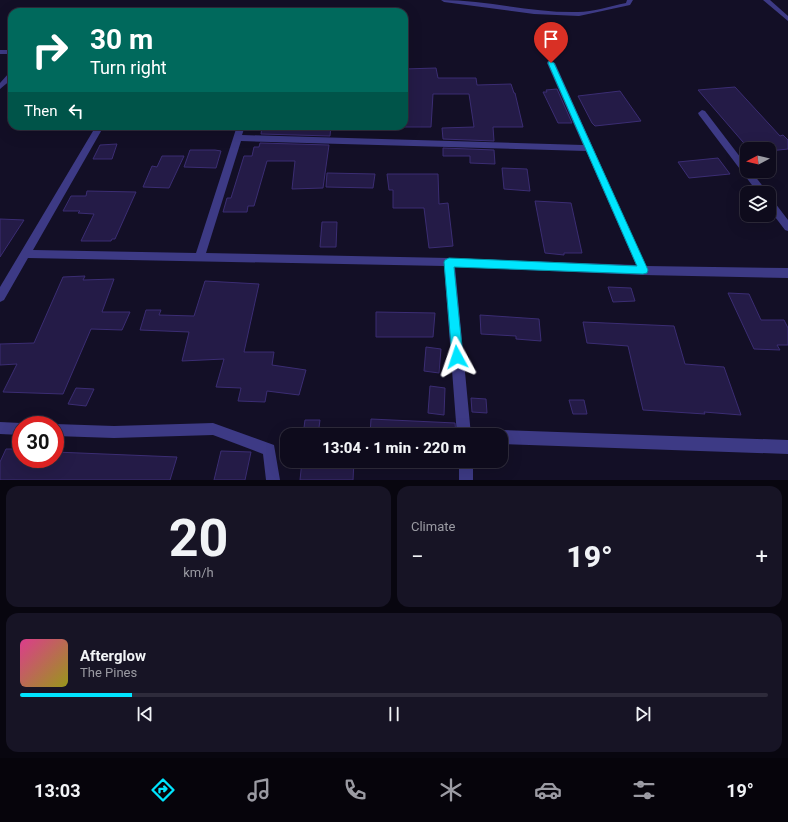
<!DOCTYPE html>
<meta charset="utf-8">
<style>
:root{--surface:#0e0b1c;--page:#171425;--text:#f1f3f6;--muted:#9b9ba3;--line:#2e2b3b;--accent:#00e5ff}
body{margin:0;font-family:Roboto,sans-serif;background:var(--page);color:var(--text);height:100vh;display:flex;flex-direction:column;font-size:15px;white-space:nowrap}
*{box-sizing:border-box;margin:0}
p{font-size:13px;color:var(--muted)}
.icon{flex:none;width:22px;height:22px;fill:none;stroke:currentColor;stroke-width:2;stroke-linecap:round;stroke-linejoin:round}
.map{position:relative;height:480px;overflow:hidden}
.sheet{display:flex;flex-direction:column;gap:6px;padding:6px;background:#08060f;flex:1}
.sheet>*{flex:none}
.banner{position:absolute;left:8px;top:8px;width:400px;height:122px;border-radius:12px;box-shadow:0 4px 16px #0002,0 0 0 1px var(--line);background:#00695c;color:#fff;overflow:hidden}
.needle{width:26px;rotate:263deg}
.fabs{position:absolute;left:740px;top:142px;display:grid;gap:8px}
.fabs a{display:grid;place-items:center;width:36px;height:36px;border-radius:8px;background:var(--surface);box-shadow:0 4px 16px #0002,0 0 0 1px var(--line);font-size:20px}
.speed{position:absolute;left:12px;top:416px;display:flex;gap:8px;font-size:20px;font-weight:700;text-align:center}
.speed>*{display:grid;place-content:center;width:52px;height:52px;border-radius:50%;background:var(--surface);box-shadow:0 4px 16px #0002,0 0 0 1px var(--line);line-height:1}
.speed .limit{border:6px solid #d22;background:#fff;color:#111}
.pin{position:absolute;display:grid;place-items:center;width:34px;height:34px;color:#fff;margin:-41px -17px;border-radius:50% 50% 50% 0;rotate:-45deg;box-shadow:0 0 4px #0007}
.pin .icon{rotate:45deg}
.me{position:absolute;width:44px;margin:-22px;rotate:355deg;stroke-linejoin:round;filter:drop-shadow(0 0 3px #0008)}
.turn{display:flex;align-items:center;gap:14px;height:84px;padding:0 16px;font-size:18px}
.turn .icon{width:52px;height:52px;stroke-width:2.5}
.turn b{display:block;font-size:28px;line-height:34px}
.then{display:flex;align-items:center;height:38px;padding:0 16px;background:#0003;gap:8px;font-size:15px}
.big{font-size:30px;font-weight:800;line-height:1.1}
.sheet .widget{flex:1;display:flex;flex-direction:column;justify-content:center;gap:6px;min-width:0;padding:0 14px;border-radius:12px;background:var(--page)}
.sheet .dial{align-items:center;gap:0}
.dial b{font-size:52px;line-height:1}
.song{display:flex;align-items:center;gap:12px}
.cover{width:48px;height:48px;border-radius:6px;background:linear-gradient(135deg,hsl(330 70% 55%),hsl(60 70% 35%))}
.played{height:4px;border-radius:2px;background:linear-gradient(90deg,var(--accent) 15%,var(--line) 15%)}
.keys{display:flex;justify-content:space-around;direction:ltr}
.heat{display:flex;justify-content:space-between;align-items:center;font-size:22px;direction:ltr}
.sheet .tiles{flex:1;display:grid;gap:6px;grid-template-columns:1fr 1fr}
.widget:last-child{grid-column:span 2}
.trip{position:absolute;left:280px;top:428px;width:228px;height:40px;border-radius:12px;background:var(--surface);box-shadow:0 4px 16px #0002,0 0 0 1px var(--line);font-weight:800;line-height:40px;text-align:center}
.menu{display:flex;height:64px;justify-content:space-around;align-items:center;background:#06040b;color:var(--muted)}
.menu .icon{width:28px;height:28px}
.menu .active{color:var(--accent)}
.menu b{font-size:18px;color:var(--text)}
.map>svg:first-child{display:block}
.building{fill:#241b47;stroke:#3b2d73}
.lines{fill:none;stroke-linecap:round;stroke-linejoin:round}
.street{fill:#3d3a85;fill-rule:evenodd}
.route{fill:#00e5ff;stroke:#0095a6}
</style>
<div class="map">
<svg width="788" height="480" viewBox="0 0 788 480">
<rect width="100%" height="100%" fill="#130f26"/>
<path class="building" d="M436,68L438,78H476L477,85L511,84L514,93H515L523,127H493L494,141L443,139L442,128L474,127L469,94H433L431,127H404V69Z
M735,87L780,136L783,135L788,140V149L769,151V149H749L698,90Z
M557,89L572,123H558L543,92H547L546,90Z
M620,91L641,121L595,126L592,123L578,96Z
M331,126L330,136L261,134L262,127Z
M260,143L329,145L323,188L292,189L295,161H267L254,206H248L247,212H223L227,198H231L244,156H252L254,147H259Z
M117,144L112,159H93L100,145Z
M443,148L494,150L495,164L470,163V156H443Z
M190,150H215L221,151L216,168L184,167Z
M162,156H184L169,188L143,187L152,166L157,167Z
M718,158L730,174L689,178L678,162Z
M502,168L527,169L530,191L504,189Z
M327,173L375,174L373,188L326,187Z
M387,174H438L439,204L448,203L453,246L429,248L424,208H393V190H389Z
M87,191L136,192L115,239H112L111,241H81L94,214L78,213L80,211H63L71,196H86Z
M535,201L571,203L582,253H564V255L545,253Z
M0,219L24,220L0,257Z
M322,222H337L336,247H320Z
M85,276L83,280L114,279L102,312H130L122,330L91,329L63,394L3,392L17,364L0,365V344L34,343L63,277Z
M205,281L259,284L244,352H274L272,365L306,370L299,395L267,391L265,402L238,401L241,388L216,387L224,359L182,361L189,332L140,330L146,310H161L159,315L194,316Z
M608,287L631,288L635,301L613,302Z
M728,293L749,294L761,320H784L788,328V345H777L780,350L754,349Z
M376,312L435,313L433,337H376Z
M480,315L539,319L541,341L516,339V336L481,334Z
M583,322L674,326L685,364L724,367L741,415L704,412L705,414L643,410L628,346L587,343Z
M426,347L441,349L439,373L424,371Z
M430,386L445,388L444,415L428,413Z
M76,388L94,389L86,406L68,404Z
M471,398L486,399L487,413L472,412Z
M569,400H584L587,414H573Z
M371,419L455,423L456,435H370Z
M305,420H320L318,435H303Z
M6,449H21V459H55V452L177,457L170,480H0V462Z
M221,451L251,452L245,480H214Z
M302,461H354L353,480H300Z"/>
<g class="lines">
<path class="street" d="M441,0C487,0 532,13 578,12C593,12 610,6 626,3L627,0H633L630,5L579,16L534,14L444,2Z
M763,0H770L788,16V21Z
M0,50H12V54H0Z
M548,61H551L555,63L646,266L788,268V278L643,275L455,267L471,435H457L444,266L28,258L4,300L0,302V287L96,126H104L33,250L196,253L237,126H245L242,135L583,145L547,63ZM241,141L586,151L636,265L449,258L206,253Z
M9,73H12V79L0,89V83Z
M702,110L705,111L747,166V171H751L768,193H758L699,115L698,113Z
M769,198L772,199L788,220V231L785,230L769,209Z
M0,422L21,423L26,425H21V435L0,434Z
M213,423L274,445L280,480H266L263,454L213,435L114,438L55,436V425H51L55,424L114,426Z
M501,430L788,440V454L501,444V435H495L496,432Z
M459,461H473V480H459Z"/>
</g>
<path class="route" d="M549,61L554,63L648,270L647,273L643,274L454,267L463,357L461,360L457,362L453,360L452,357L444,262L445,260L449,258L637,266L548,63Z"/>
</svg>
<div class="fabs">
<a><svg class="needle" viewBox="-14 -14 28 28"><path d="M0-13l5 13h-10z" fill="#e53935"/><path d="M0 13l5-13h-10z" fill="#9b9ba3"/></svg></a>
<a><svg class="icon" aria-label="layers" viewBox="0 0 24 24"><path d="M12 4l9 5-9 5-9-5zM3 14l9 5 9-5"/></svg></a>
</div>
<div class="speed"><div class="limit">30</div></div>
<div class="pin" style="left:551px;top:63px;background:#d93025"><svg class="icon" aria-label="arrive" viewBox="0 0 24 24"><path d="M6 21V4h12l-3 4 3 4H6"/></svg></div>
<svg class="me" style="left:457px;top:357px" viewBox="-20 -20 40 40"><path d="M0-17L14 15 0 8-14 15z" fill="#00e5ff" stroke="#fff" stroke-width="4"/></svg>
<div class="trip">13:04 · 1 min · 220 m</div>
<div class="banner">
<div class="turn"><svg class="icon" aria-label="right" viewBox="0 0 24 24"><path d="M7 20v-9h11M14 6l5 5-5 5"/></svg><div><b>30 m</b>Turn right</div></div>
<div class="then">Then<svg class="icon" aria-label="left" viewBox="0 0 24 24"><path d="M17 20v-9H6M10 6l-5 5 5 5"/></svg></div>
</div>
</div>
<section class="sheet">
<div class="tiles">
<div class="widget dial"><b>20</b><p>km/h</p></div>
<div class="widget"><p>Climate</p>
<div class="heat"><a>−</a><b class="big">19°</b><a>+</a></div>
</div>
<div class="widget">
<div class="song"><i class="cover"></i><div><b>Afterglow</b><p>The Pines</p></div></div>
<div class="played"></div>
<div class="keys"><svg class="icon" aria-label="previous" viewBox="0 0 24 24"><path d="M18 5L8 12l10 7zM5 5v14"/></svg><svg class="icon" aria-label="pause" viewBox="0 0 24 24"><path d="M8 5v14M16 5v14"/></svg><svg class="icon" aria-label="next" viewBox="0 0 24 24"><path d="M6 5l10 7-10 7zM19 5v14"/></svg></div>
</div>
</div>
</section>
<nav class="menu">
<b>13:03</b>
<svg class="icon active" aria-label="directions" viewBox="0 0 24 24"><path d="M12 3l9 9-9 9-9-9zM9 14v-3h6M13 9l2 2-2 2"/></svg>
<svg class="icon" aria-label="music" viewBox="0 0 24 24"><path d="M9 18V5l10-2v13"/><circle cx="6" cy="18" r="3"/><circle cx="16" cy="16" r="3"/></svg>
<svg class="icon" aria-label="phone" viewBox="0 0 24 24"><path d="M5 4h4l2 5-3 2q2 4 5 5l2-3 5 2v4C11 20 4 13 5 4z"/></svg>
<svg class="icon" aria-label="climate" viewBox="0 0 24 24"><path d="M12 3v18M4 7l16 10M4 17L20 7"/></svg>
<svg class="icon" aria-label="car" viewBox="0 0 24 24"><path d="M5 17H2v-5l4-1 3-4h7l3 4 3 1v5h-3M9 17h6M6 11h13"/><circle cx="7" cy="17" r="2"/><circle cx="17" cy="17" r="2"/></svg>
<svg class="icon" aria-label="filters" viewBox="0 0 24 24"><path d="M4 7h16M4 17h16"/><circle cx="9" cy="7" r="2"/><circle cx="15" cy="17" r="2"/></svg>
<b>19°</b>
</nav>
